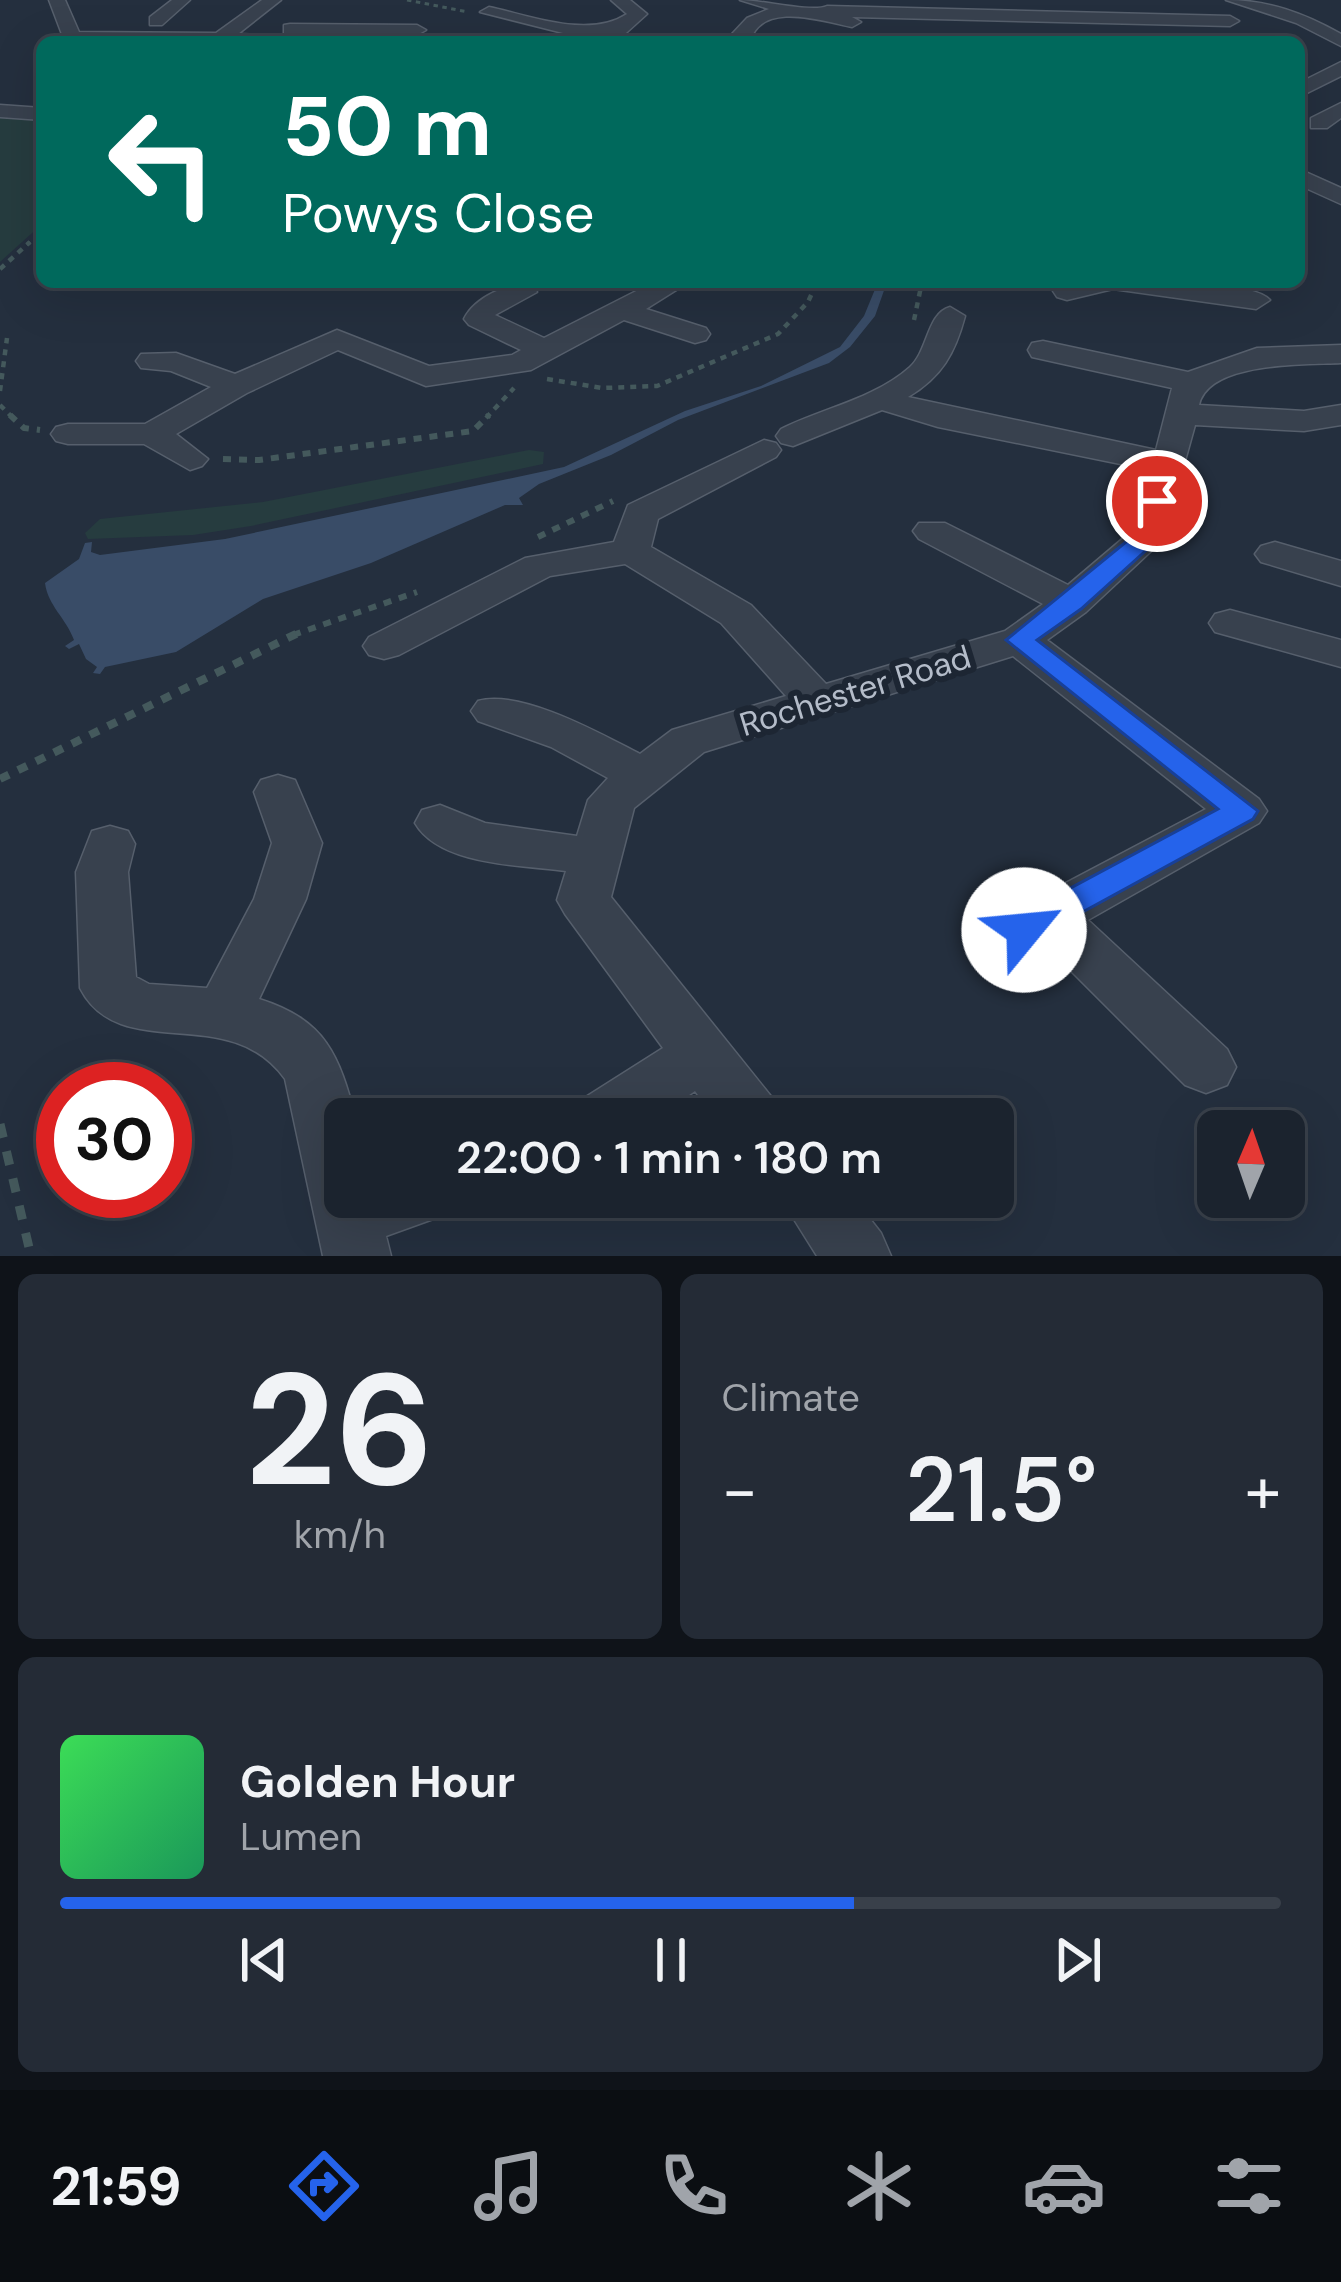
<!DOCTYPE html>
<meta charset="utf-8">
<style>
:root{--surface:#1b232e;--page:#242b36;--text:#f1f3f6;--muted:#a0a4aa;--line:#39404a;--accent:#2563eb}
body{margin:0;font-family:"DM Sans",sans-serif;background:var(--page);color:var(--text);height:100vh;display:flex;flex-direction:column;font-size:45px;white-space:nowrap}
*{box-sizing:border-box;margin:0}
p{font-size:39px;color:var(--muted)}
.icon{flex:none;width:66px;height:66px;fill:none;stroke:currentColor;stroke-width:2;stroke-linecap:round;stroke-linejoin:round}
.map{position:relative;height:1256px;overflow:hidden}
.side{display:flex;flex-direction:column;gap:18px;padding:18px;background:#0f1319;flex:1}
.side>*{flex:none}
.guide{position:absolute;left:36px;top:36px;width:1269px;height:252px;border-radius:18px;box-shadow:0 12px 48px #0002,0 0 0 3px var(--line);background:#00695c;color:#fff;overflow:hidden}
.needle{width:78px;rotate:2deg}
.fabs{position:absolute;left:1197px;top:1110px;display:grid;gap:24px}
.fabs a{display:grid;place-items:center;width:108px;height:108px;border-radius:18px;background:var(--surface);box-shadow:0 12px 48px #0002,0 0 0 3px var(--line);font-size:60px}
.speed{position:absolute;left:36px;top:1062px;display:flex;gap:24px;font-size:60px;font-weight:700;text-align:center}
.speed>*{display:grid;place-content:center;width:156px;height:156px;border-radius:50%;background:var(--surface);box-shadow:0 12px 48px #0002,0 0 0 3px var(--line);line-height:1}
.speed .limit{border:18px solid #d22;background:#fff;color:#111}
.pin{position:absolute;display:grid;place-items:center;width:102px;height:102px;color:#fff;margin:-51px;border:6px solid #fff;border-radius:50%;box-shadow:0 3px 12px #0007}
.me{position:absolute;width:132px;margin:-66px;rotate:62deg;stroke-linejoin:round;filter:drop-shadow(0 0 9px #0008)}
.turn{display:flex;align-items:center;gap:42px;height:252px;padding:0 48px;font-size:54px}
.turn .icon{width:156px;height:156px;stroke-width:2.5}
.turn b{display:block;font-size:84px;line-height:102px}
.big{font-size:90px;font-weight:600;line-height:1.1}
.side .card{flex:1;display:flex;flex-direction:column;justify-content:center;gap:18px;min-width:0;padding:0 42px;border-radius:18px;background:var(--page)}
.side .dial{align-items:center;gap:0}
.dial b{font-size:156px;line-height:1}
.song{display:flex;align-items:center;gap:36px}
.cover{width:144px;height:144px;border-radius:18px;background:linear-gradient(135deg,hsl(130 70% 55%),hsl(150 70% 35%))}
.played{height:12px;border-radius:6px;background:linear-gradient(90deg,var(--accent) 65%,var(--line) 65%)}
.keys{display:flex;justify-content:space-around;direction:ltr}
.heat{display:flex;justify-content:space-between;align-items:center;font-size:66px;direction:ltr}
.side .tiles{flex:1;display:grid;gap:18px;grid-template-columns:1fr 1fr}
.card:last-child{grid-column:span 2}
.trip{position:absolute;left:324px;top:1098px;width:690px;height:120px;border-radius:18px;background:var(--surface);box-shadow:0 12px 48px #0002,0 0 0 3px var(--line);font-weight:600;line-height:120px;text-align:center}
.dock{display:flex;height:192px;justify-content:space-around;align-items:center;background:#0b0e12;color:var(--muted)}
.dock .icon{width:84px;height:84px}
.dock .on{color:var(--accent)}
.dock b{font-size:54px;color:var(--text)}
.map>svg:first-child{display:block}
.green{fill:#263c3f}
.water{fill:#394c67}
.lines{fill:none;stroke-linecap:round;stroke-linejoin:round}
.minor-casing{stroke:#565f6c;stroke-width:3}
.path-far4{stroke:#44595c;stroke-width:3;stroke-dasharray:4.5 4.5;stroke-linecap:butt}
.path-far3{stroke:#44595c;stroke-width:4.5;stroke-dasharray:6 6;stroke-linecap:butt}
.path-far2{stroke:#44595c;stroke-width:6;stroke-dasharray:8 8;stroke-linecap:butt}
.path-far1{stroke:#44595c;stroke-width:8;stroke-dasharray:10 10;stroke-linecap:butt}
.path{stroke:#44595c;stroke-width:9;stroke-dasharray:14 14;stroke-linecap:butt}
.minor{fill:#38414e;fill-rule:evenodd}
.route{fill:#2563eb;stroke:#184099;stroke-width:3}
.labels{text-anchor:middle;stroke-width:12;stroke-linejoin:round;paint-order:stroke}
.street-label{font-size:33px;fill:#b4bcc9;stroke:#1d2633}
</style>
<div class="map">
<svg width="1341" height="1256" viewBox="0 0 1341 1256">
<rect width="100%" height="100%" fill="#242f3e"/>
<path class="green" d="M0,116L42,119V224L0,262Z
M529,450L544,452L543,464L251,526L193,535L88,539L85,533L100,519L263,502Z"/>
<path class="water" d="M878,282H887L875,316L850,347L829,363L678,420L611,455L539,484L519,498L523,505H505L371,563L263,599L176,652L105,667L100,674L93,673L97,667L86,659L79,644L69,649L65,646L74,640C66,618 48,606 45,583L79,559L85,543L92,542L91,552L100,555L225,539L564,467L685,411L761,386L840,347L864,316Z"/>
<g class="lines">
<g class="minor-casing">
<path id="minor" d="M49,0H65L79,32L216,33L262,0H281L238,34L306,37L315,42H70L63,37Z
M172,0H190L162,25H150V17Z
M611,0H630L647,14L616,42H598L601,36L563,33L480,12L489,7C531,16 589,39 627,14Z
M740,0C762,0 812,13 827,6L1230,16L1239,21L1230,26L852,17L861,22L852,27C822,21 761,0 750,42H732V34L747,18L769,9Z
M1226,0C1268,0 1304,13 1341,34V46L1296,23Z
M290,24L417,25L426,30L417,35L284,33V25Z
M1341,62V76L1299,97V83Z
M1341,103V118L1327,128H1311V118Z
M0,105L42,108V120L0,117Z
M1299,169L1341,188V204L1299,185Z
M654,282H689L646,309L706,328L710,334L706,340L695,343L624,320L531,370L426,386L338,350L247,393L176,434L208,459L202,466L190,470L144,444H68L56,441L51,434L56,427L68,424H145L211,387L171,371L141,368L136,361L141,354L176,353L235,374L337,330L429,366L512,355L521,350L469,325L464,319C474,298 510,280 533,286L537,292L495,315L544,338Z
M1069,282C1108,282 1247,276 1270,300L1256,309L1113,289L1067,300L1057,297L1053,291L1057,285Z
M950,307L965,316C955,353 942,377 908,397L1156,450L1172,388L1032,357L1028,350L1032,343L1043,341L1188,372L1257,348L1341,345V363C1306,365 1208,361 1199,405L1304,411L1341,405V425L1304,431L1195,425L1163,540L1086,612L1047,640L1259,799L1267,811L1259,823L1088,920L1227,1049L1236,1067L1227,1085L1206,1093L1185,1085L1044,944L1024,951L1005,945L997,930L1005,915L1206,809L1013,656L704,752L634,808L611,897L774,1100L783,1119H716L695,1091L654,1119H572L581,1100L663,1048L565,914L557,900L566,871C522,865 440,866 415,823L422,810L440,805L485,823L577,836L588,800L608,778L551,747L478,721L471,711L478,701C521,689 601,734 640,754L672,730L786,696L721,623L625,564L550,576L399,655L384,659L369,655L363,646L369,637L525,558L614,542L628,505L764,440L776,443L781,450L776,457L658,519L651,547L751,605L826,684L1005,631L1043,604L919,539L913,531L919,523H945L1068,585L1127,535L1150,470L938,427L882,410L793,446L781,443L776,436L781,429C823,408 874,399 910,367C928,351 927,313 950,307Z
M1275,542L1341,561V586L1261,562L1255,554L1261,546Z
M1230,610L1341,640V667L1215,632L1209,623L1215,614Z
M278,775L295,780L322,843L306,899L259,999C326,1020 339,1055 356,1119H345V1197H446L436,1218L386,1236L391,1256H323L285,1079C229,1000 120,1066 80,988L76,872L92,831L110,826L128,831L135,844L128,872L136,977L149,984L207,988L254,899L272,843L254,792L261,780Z
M780,1197H853L881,1233L891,1256H817Z"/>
</g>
<path class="path-far4" d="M407,0L468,12
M27,245L42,232"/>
<path class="path-far3" d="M0,269L30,242
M914,320L922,282
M547,379L602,388L657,386L778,334L808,302L817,282
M0,391L7,338
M0,405L13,418
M486,418L514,388"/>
<path class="path-far2" d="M10,415L24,428L40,430
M223,459L259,460L473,431L489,415
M538,537L613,501
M293,635L417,592"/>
<path class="path-far1" d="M0,779L300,632"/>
<path class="path" d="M0,1124L31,1256"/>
<use href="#minor" class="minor"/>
</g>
<path class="route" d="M1157,494L1169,501L1152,545L1081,609L1037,640L1258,811L1253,819L1024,944L1011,940L1006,930L1011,920L1218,809L1006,640L1132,537L1145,501Z"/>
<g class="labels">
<g class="street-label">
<text transform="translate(855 690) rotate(-17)" y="12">Rochester Road</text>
</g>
</g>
</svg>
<div class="fabs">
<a><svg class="needle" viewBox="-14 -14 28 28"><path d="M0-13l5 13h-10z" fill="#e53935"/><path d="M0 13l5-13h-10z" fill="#a0a4aa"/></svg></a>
</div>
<div class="speed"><div class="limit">30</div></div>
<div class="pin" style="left:1157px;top:501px;background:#d93025"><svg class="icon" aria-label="arrive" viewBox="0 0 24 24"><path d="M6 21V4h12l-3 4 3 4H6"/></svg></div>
<svg class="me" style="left:1024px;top:930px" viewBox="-20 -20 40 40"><circle r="19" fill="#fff"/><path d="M0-13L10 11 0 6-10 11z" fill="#2563eb"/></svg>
<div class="trip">22:00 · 1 min · 180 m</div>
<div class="guide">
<div class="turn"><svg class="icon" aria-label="left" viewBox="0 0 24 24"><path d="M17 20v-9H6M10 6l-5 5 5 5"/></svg><div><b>50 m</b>Powys Close</div></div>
</div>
</div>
<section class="side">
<div class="tiles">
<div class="card dial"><b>26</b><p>km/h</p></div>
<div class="card"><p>Climate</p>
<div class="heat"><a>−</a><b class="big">21.5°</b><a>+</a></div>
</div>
<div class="card">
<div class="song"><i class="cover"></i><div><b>Golden Hour</b><p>Lumen</p></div></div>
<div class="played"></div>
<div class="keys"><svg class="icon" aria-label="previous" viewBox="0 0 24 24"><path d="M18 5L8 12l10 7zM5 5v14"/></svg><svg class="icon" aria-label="pause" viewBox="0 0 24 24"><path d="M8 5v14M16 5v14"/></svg><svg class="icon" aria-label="next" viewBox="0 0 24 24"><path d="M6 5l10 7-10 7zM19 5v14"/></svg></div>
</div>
</div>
</section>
<nav class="dock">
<b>21:59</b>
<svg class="icon on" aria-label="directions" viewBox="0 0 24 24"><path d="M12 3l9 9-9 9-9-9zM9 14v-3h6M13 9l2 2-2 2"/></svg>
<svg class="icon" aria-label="music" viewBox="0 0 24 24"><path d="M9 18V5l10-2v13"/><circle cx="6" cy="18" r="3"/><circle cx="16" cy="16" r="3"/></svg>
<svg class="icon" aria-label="phone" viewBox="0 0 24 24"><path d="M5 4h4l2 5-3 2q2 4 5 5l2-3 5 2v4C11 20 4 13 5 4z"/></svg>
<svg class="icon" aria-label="climate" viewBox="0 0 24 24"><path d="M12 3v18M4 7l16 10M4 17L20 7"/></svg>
<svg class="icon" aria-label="car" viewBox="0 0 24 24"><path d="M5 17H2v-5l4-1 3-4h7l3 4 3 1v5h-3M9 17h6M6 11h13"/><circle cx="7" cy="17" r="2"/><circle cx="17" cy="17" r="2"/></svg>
<svg class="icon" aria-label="filters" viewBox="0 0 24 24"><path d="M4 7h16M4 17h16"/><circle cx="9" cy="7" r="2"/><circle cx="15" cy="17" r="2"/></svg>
</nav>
